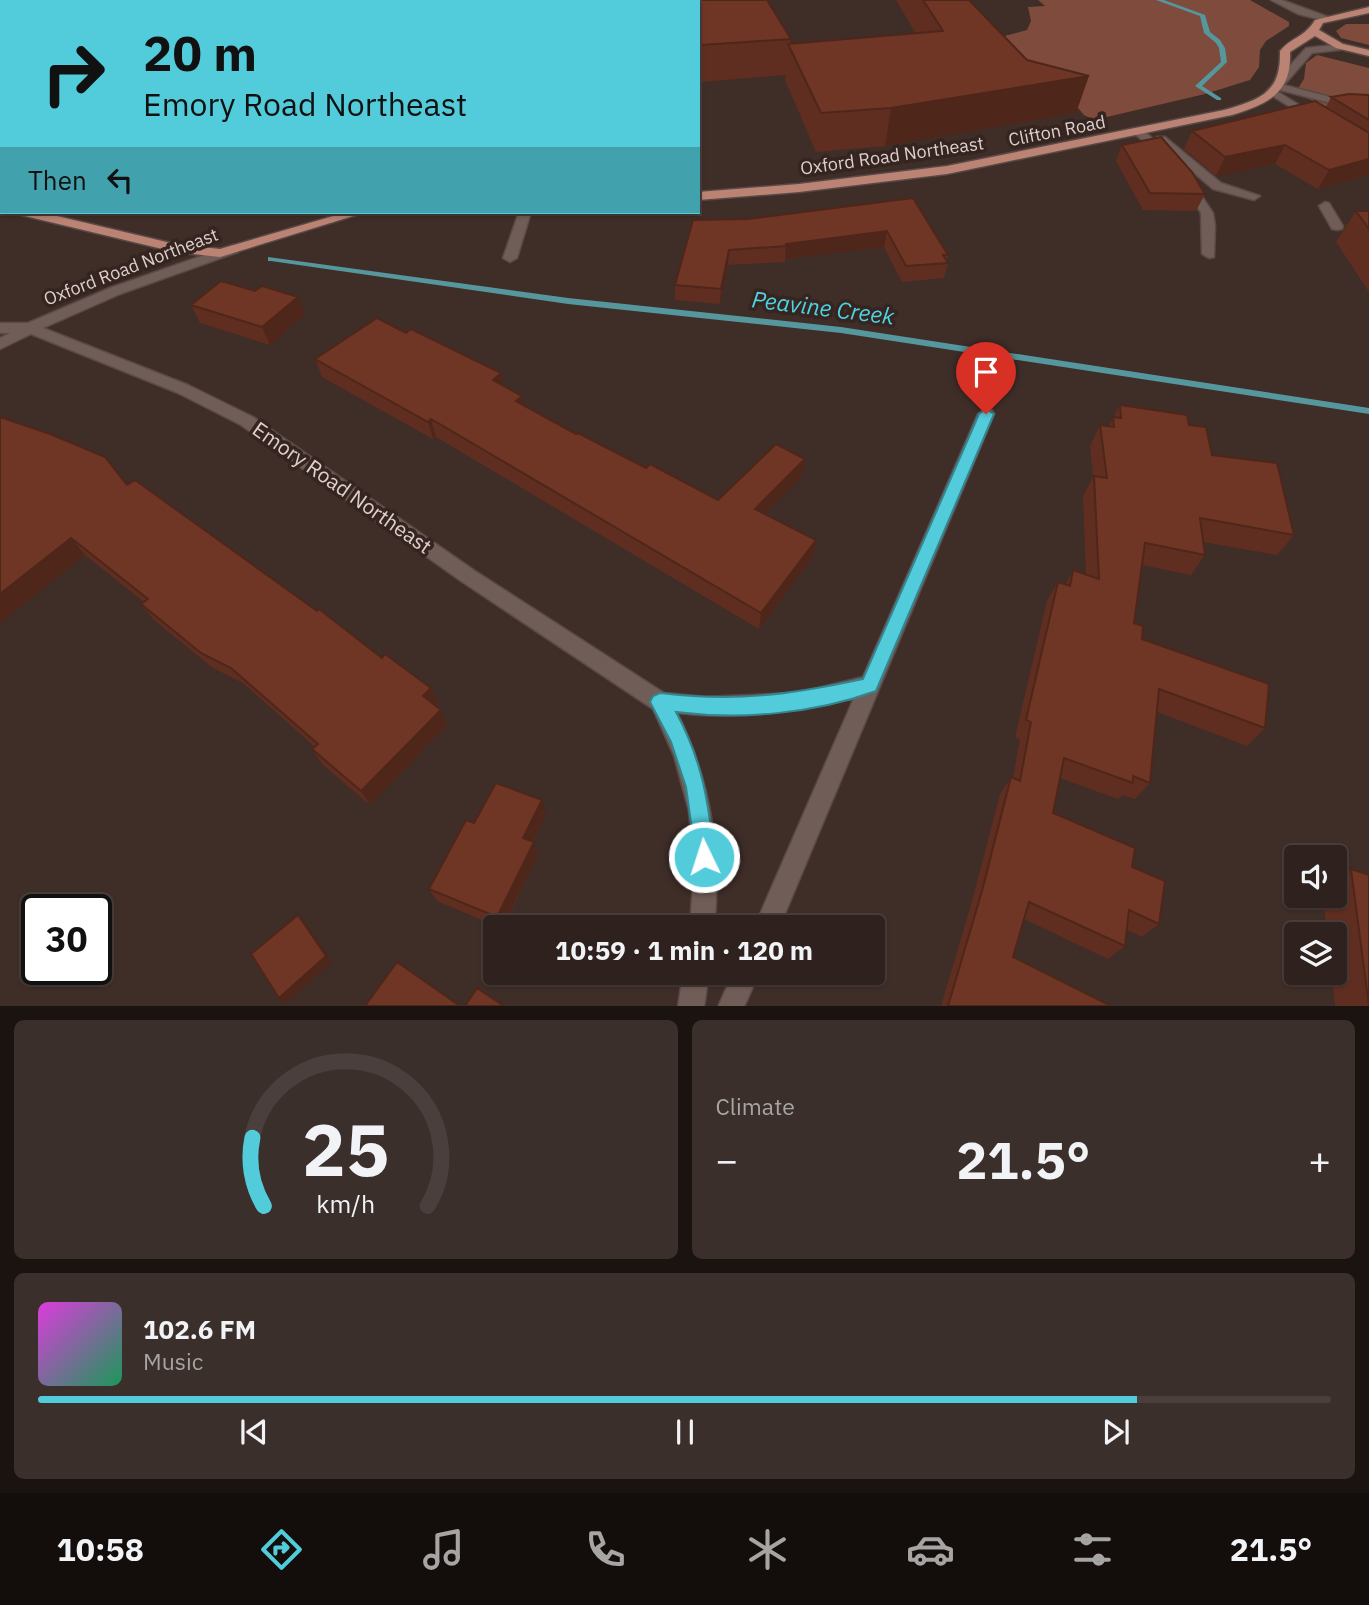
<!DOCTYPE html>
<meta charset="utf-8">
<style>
:root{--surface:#2f221e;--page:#3b2f2b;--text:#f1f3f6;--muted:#a7a4a4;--line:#4a3f3c;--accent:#52cbda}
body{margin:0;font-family:"IBM Plex Sans",sans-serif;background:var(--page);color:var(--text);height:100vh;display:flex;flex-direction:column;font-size:26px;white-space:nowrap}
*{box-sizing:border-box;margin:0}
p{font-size:23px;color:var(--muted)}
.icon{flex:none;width:38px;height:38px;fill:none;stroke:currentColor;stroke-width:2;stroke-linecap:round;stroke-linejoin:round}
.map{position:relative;height:1006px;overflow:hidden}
.side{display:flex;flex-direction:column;gap:14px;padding:14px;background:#1a1310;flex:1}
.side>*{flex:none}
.hud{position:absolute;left:0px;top:0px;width:700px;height:214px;box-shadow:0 2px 5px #0004,0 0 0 2px var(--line);background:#52cbda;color:#111;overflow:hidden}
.fabs{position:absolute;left:1284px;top:845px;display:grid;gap:14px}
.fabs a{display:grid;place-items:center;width:63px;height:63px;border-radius:7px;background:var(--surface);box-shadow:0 2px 5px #0004,0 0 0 2px var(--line);font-size:35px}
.speed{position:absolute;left:21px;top:894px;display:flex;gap:14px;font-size:35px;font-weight:700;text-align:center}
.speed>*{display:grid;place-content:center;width:91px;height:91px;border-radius:50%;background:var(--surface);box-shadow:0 2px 5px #0004,0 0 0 2px var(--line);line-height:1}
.speed .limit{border:4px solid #111;border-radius:10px;background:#fff;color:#111}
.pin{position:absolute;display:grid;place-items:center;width:60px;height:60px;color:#fff;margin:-72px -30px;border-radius:50% 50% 50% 0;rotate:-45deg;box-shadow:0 0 7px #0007}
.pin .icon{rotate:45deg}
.me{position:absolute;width:77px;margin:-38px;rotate:356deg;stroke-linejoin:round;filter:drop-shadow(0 0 5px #0008)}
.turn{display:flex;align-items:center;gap:24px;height:147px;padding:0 28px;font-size:32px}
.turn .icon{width:91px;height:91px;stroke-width:2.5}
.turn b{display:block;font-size:49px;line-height:60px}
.then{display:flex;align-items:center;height:66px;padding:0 28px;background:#0003;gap:14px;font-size:26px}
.big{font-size:52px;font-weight:700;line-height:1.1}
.side .tile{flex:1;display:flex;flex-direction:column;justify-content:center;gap:10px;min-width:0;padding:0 24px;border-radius:10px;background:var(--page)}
.side .dial{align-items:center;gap:0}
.dial svg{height:182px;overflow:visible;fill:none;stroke:var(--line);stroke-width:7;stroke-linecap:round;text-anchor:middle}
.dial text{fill:var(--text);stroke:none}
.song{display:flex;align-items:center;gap:21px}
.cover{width:84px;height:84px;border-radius:10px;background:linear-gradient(135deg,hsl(300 70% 55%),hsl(150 70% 35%))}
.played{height:7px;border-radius:4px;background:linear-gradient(90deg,var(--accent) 85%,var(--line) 85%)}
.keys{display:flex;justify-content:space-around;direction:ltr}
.heat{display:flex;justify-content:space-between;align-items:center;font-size:38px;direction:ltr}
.side .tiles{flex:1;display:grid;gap:14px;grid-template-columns:1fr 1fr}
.tile:last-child{grid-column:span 2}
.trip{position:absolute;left:483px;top:915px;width:402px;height:70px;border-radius:7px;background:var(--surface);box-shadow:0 2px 5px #0004,0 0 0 2px var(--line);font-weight:700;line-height:70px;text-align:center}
.dock{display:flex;height:112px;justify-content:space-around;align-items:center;background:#130e0c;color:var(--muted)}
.dock .icon{width:49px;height:49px}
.dock .current{color:var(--accent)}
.dock b{font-size:32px;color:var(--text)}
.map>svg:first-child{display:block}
.green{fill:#7e4b3c}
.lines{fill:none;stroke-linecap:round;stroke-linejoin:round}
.stream{fill:#55979d;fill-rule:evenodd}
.minor-casing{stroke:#594946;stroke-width:3}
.major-casing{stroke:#594946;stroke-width:3}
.minor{fill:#715d57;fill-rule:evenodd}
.major{fill:#ba8374;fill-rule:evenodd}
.wall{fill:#602e20}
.shaded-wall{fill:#4e261a}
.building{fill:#703625;stroke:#4e261a;stroke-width:2}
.route{fill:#52cbda;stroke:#35848e;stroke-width:2}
.labels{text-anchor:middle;stroke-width:7;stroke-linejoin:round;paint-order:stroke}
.far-street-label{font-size:18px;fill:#dcd0cd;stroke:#35241f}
.street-label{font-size:21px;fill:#dcd0cd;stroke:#35241f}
.water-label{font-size:23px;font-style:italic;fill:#4dd4e4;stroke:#35241f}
</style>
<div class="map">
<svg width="1369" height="1007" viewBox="0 0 1369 1007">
<rect width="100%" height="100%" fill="#3f2d28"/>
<path class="green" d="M1038,0H1250L1289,22V26L1266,41L1260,50L1259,67L1250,80L1205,94L1094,120L1084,115L1072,101L997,38L1027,30L1031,21L1028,7L1045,6Z
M1346,24H1369V45L1341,38L1336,31Z
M1317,55L1369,68V99L1327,107L1295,93L1304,79L1306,63Z"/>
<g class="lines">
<path class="stream" d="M131,0L128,2H119Z
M1156,0H1164L1205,15L1210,32L1220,40L1225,48L1227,62L1202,86L1221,98V100H1217L1195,86L1221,62L1219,48L1216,43L1204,33L1200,16Z
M268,257L568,298L841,327L1369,408V414L841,333L568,304L271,261H268Z"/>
<g class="minor-casing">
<path id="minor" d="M598,0H608L597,2Z
M1271,0H1282L1331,18L1326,21L1298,14Z
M0,11H2V17H0Z
M1343,44L1346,45V49L1312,53L1284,85L1369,107V113L1280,90L1278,92L1317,116V120L1313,121L1266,92L1306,48Z
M1135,130H1143L1169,153V157H1161L1135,134Z
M1157,137H1165L1221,183L1260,196L1254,200L1213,189L1157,141Z
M1187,179L1191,180L1213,213L1215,225L1214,257L1209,258L1202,254L1201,213L1181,183Z
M1325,202L1329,203L1343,226L1342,229L1337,230L1332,229L1319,206Z
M519,212H531L517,258L510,262L503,258Z
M233,245L238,246V252L120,294L43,328L188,385L253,417L475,571L664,693L705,697L799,693L863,677L978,414L986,409L992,410L994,414L779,928H754L854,698C795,712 737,720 677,713C711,781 722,852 714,928H690L694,868L689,811L674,756L653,709L461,581L241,425L178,393L31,334L0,349V338L10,333H0V323H28L110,288Z
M683,973H709L704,1007H678Z
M733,973H759L744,1007H718Z"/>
</g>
<g class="major-casing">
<path id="major" d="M1369,7V13L1323,23L1319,30L1343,44L1369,50V56L1336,48L1315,36L1290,52C1292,93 1268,104 1232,115L947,174L799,192L698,200V192L799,184L947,166L1224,110C1261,99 1281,93 1280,51C1293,36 1304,38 1315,20Z
M0,196L2,197V205L0,204Z
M19,212H40L175,244L220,249L347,212H366L220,257L175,252L21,215Z"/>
</g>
<use href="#minor" class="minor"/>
<use href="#major" class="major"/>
</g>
<path class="wall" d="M294,0H515V2H294Z
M767,0L791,39L790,43L916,34L896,0H969L1076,113L885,146L816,152L785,80L786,75L700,82L698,78V2Z
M1369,95V175L1318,189L1275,164L1216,176L1184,149L1192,131L1326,107L1331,97Z
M1122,145L1205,194L1196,211L1143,210L1116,161Z
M913,198L948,255L947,260L948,263L944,278L902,282L884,247L785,259V262L728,265L720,304L675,300V285L748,219Z
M1356,211H1369V292L1336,242Z
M191,305L305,314L270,345L200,323Z
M315,359L504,385L524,406L576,434L646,468L718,500L805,459L802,476L765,514L813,557L759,629L436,437L433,439L322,377Z
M1120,405L1189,425L1212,455L1294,535L1277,555L1203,542L1205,555L1191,575L1142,565L1134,623L1142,639L1265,728L1247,746L1157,712L1150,783L1135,799L1122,795L1118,799L1060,778L1053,813L1132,867L1159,924L1142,937L1127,930L1125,946L1108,959L1024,919L1013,957L1111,1006H941L971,905L1000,794L1011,777L1013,778L1020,739L1015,737L1047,601L1058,582L1066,584L1073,570L1086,575L1083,496L1093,477L1090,446L1100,425L1109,426Z
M0,417L127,485L382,658L431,688L438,703L435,706L441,710L447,725L370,805L322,764L312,749L315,747L243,683L213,668L154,620L141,604L144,602L85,555L0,623Z
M546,814L533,842L538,855L503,928H501L437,901L429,889L474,823Z
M1351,869L1369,1006H1335L1332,973H1335V934H1327L1323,896H1335V879Z"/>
<path class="shaded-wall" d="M1089,76L1076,113L885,146L891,108Z
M1285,145L1275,164L1216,176L1225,157Z
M1369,159V175L1318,189L1329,170Z
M887,231L884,247L785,259L786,244Z
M729,250L728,265L720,304L721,289Z
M298,297L305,314L270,345L262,327Z
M501,373L505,391L493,380Z
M522,396L526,413L516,401Z
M431,419L436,437L433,439L428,422Z
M805,459L802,476L753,526L755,509Z
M71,538L85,555L0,623V594Z
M816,540L813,557L759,629L761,613Z
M431,688L438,703L429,711L423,696Z
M441,710L447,725L370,805L361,791Z
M542,800L546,814L528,851L523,838Z
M534,842L538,855L502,928L497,917Z
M298,915L304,921L332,962L286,1003L279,998Z"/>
<path class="building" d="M204,0H262L264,2H198Z
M294,0H422H420L419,2H294Z
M610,0H767L791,39L701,45L698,40V2H608Z
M923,0H969L1027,60L1089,76L891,108L821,113L788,44L943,31Z
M1349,94L1369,95V120L1331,97Z
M1315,101L1369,133V159L1329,170L1285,145L1225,157L1192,131Z
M1161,137L1192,172L1205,194L1150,193L1122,145Z
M913,198L948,255H943L948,263L906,266L887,231L786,244L787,246L729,250L721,289L675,285L693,220L748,219Z
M1356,211H1369V229Z
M221,281L255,291L262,286L298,297L262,327L191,305Z
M377,318L406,333L411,329L501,373L493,380L522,396L516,401L576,434L578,433L646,468L650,464L718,500L776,444L805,459L755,509L816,540L761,613L431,419L428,422L315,359Z
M1120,405L1187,415L1189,425L1206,427L1212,455L1277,463L1294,535L1200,518L1205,555L1145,543L1134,623L1143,626L1142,639L1269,684L1265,728L1159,689L1150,783L1133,776V783L1064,758L1053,813L1135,848L1132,867L1165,881L1159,924L1129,910L1125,946L1029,902L1013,957L1111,1006H948L982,891L1011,777L1020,781L1031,722L1026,720L1058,582L1070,586L1073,570L1099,579L1094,476L1107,478L1100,425L1114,427L1113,417L1121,418Z
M0,417L50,434L105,457L127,485L135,480L317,611L319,609L382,658L385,654L431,688L423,696L441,710L361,791L312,749L318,744L231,668L201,653L141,604L148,599L71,538L0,594Z
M496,783L542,800L523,838L534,842L497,917L429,889L466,820L474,823Z
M1351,869L1369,875V1006Z
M298,915L326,956L279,998L251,954Z
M397,962L460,1006H365Z
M477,988L504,1006H465Z"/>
<path class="route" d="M986,409L994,414L876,691C813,714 741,720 676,712C703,762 708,802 715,857L712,865L704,868L697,865L686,787L671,742L650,702L653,696L660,693C736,702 788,695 863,679L979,414Z"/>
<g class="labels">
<g class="far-street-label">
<text transform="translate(1057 131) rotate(-11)" y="6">Clifton Road</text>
<text transform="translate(892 156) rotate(-8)" y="6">Oxford Road Northeast</text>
<text transform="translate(131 267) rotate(-21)" y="6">Oxford Road Northeast</text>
</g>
<g class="street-label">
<text transform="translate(342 488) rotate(35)" y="7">Emory Road Northeast</text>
</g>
<g class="water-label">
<text transform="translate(823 308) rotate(7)" y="8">Peavine Creek</text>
</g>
</g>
</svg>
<div class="fabs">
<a><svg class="icon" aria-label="sound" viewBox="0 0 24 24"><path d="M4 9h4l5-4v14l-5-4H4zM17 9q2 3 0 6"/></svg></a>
<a><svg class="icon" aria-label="layers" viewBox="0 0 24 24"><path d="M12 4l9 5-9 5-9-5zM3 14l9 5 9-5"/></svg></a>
</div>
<div class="speed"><div class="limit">30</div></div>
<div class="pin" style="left:986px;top:414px;background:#d93025"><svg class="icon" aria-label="arrive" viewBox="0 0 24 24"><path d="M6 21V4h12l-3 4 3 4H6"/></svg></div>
<svg class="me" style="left:704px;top:857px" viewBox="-20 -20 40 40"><circle r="17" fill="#52cbda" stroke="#fff" stroke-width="3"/><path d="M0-11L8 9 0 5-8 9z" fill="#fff"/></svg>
<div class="trip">10:59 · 1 min · 120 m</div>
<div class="hud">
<div class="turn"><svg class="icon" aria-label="right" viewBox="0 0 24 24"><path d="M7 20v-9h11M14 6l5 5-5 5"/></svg><div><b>20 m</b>Emory Road Northeast</div></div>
<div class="then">Then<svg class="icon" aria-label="left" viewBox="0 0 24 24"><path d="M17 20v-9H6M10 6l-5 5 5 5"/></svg></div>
</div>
</div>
<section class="side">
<div class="tiles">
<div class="tile dial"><svg viewBox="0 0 100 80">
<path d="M14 69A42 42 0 1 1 86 69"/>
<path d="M14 69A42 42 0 0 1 9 39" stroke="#52cbda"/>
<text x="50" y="56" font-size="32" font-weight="700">25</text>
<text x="50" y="72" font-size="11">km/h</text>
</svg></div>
<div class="tile"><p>Climate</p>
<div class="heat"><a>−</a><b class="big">21.5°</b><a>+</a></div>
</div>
<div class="tile">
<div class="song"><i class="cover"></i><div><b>102.6 FM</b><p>Music</p></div></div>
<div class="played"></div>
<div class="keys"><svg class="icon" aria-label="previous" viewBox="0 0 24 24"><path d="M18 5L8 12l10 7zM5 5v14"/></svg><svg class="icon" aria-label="pause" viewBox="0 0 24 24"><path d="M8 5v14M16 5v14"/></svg><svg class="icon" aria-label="next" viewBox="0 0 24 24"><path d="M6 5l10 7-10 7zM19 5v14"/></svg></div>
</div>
</div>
</section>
<nav class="dock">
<b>10:58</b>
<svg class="icon current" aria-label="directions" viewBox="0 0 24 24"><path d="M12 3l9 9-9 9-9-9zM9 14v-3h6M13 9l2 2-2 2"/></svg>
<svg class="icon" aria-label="music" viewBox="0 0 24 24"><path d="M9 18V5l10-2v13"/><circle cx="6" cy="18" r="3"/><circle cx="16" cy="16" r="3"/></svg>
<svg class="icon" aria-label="phone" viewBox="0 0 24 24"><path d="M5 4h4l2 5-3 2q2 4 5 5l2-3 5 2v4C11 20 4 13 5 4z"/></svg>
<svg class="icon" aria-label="climate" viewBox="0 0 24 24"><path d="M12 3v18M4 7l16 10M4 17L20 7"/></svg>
<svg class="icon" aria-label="car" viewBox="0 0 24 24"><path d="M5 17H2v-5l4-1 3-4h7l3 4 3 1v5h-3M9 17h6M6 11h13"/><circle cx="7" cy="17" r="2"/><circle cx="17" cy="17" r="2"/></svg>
<svg class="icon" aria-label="filters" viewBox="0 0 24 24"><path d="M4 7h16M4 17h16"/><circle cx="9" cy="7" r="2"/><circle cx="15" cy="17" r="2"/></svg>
<b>21.5°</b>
</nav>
